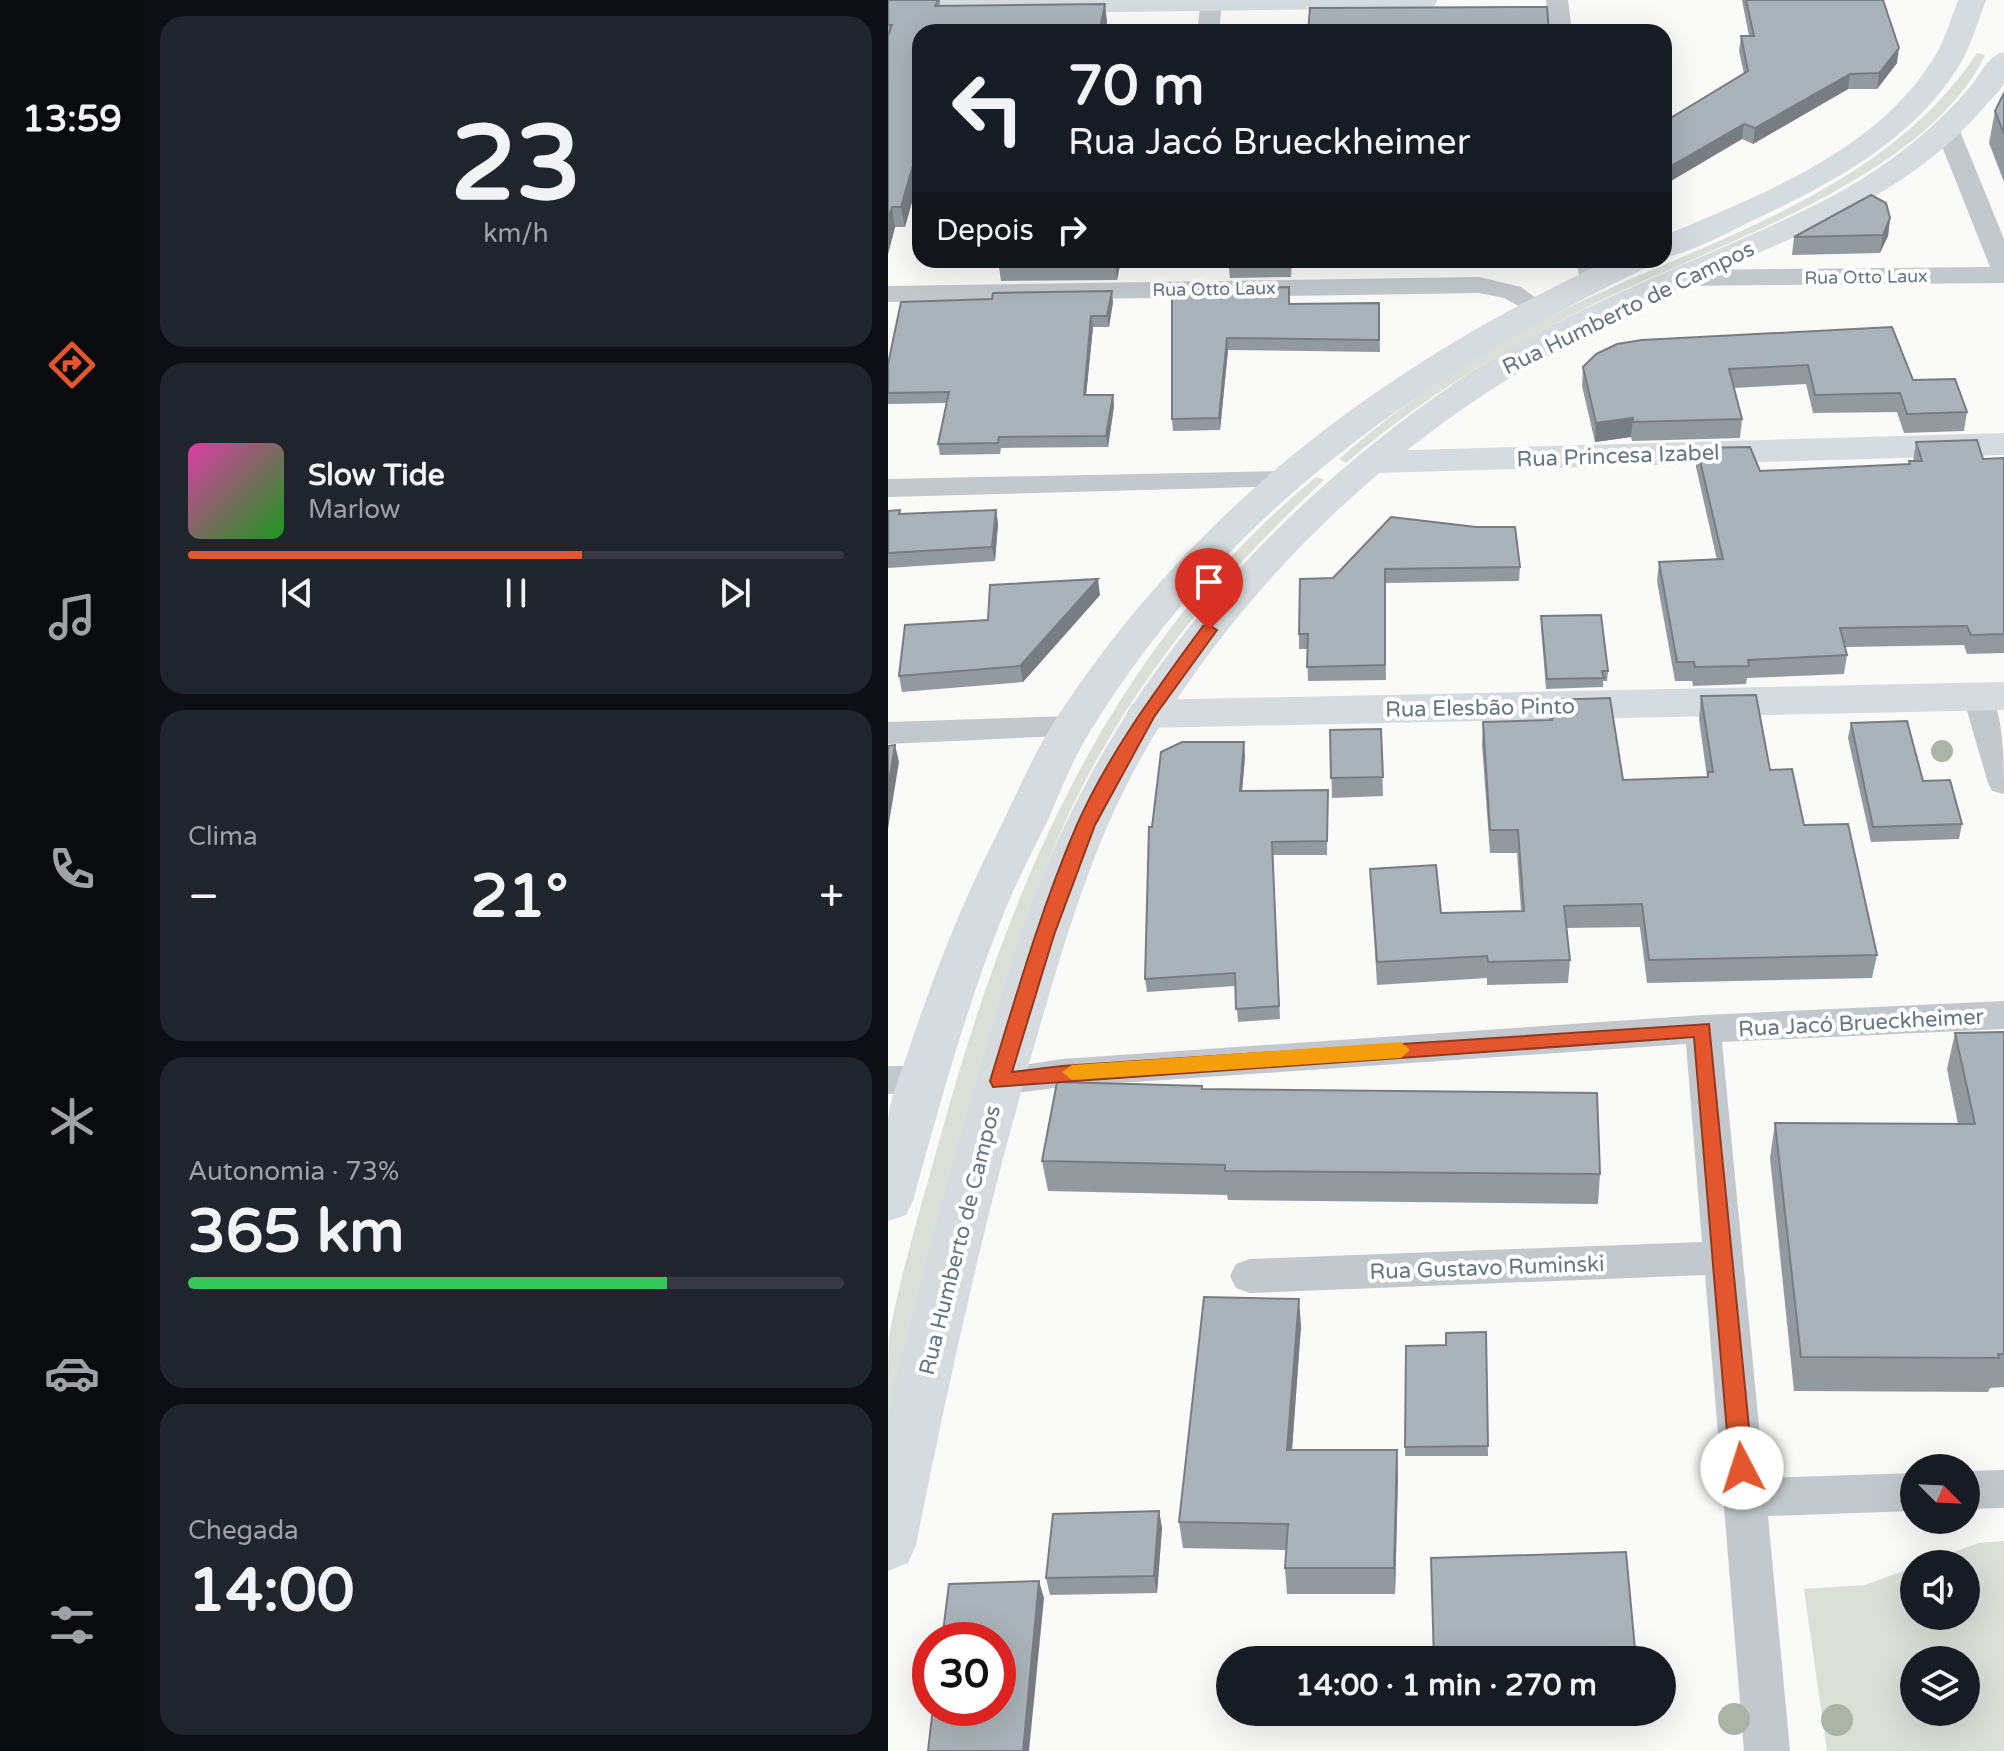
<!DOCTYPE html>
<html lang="pt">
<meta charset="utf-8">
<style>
:root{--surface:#171b24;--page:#20242c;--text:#f1f3f6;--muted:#9ea1a6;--line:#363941;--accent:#e4572e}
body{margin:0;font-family:"Varela Round",sans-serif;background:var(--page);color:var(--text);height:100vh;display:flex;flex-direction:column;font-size:30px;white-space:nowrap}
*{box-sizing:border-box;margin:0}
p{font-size:26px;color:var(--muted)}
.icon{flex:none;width:44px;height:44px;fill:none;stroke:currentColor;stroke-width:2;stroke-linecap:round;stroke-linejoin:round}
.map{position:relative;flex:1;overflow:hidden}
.drawer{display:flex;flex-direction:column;gap:16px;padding:16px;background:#0d0f14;width:744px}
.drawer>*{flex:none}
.banner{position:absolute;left:24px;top:24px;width:760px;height:244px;border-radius:24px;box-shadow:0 8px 32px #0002;background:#171b24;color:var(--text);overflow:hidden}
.needle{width:52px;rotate:114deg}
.controls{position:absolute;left:1012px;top:1454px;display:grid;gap:16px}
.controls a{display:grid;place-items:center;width:80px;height:80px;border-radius:50%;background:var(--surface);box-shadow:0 8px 32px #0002;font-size:40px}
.speed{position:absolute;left:24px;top:1622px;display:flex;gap:16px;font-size:40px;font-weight:700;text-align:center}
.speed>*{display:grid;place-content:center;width:104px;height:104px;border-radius:50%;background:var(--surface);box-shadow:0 8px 32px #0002;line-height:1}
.speed .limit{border:12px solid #d22;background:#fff;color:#111}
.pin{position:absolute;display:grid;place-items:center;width:68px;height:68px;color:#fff;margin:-82px -34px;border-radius:50% 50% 50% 0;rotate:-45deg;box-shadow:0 0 8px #0007}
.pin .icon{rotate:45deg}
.me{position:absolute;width:88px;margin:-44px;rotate:355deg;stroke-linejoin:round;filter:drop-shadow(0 0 6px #0008)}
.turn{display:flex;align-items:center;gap:28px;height:168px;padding:0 24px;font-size:36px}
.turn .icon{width:104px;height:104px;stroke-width:2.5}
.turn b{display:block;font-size:56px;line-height:68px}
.then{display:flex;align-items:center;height:76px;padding:0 24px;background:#0003;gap:16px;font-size:30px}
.big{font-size:60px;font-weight:700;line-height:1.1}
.drawer .widget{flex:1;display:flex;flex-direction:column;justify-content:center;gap:12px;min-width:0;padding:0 28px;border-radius:24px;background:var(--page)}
.drawer .dial{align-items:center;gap:0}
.dial b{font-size:104px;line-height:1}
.song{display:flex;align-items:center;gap:24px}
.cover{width:96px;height:96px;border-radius:12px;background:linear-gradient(135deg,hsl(320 70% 55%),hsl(120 70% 35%))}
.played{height:8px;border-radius:4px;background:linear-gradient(90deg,var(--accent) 60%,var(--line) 60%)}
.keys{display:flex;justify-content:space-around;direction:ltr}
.heat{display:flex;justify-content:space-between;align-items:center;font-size:44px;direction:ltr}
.charge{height:12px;border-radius:6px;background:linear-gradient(90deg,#34c759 73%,var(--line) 0)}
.trip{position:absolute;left:328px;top:1646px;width:460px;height:80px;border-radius:40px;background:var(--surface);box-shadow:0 8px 32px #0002;font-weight:700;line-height:80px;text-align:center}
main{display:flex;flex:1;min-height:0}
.tab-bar{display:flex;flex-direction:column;width:144px;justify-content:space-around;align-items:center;background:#090b0e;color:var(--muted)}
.tab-bar .icon{width:56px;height:56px}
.tab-bar .selected{color:var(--accent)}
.tab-bar b{font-size:36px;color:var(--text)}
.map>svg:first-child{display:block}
.green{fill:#dadfd7;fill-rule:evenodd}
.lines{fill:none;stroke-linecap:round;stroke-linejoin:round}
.street{fill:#c3c8cc;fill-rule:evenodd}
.secondary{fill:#d6dbdf;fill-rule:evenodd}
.primary{fill:#d6dbdf;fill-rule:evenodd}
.tree{fill:#aab4a7}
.wall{fill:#929a9f}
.shaded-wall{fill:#777d82}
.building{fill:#aab3b9;stroke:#777d82;stroke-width:2}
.route{fill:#e4572e;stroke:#94391e;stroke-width:2}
.slow{fill:#f59e0b}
.labels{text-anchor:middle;stroke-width:8;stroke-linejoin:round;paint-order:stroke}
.far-street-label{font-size:18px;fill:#657683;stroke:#fff}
.street-label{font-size:22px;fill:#657683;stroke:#fff}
</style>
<main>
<nav class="tab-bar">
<b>13:59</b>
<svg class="icon selected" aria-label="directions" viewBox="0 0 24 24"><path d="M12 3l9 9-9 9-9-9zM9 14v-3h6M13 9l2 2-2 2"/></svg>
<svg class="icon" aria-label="music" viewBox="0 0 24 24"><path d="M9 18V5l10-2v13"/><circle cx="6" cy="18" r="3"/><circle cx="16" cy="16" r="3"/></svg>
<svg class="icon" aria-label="phone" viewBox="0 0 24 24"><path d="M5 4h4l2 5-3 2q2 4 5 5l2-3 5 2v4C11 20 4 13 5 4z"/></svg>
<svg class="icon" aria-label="climate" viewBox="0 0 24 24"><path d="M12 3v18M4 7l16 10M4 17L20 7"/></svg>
<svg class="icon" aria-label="car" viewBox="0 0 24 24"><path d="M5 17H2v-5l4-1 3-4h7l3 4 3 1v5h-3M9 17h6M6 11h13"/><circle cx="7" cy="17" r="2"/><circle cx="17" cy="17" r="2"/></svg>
<svg class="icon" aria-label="filters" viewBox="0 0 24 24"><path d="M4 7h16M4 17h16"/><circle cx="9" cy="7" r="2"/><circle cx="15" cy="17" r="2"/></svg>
</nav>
<section class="drawer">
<div class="widget dial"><b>23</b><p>km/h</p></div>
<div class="widget">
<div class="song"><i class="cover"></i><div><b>Slow Tide</b><p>Marlow</p></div></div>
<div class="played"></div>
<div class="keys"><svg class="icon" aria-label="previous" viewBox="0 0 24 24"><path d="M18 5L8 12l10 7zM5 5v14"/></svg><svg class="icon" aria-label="pause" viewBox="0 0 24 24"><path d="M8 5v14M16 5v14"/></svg><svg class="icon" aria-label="next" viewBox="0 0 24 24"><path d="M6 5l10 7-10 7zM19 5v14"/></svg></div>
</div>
<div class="widget"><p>Clima</p>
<div class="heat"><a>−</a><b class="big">21°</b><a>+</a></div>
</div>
<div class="widget"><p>Autonomia · 73%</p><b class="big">365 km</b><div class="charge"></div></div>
<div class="widget"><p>Chegada</p><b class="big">14:00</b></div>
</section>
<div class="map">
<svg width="1116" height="1751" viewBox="0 0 1116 1751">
<rect width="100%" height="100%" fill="#fafaf8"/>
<path class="green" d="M1089,53L1097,55C1037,181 816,248 698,308C613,350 530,401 458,463L451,459C522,396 607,342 694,301C832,236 1000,188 1089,53Z
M428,477L436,480C335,573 247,679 186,803C155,867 135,934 113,1001C69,1142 35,1285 0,1428C0,1399 0,1366 1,1337C13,1270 34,1204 52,1138C122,884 220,649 428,477Z
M1116,1541V1751H939L916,1589L977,1585L1026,1567V1616H1078V1564H1033L1091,1543ZM1078,1660V1712H1026V1660Z"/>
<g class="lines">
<path class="street" d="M313,0L334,2L331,32H309Z
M658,0H680L684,32H662Z
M1060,124L1072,131L1116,239V283L791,286L778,278L791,270L1102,267L1048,131Z
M688,260H714L715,280L711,285H693Z
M591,277L633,287L660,307L647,315L616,298L591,293L0,302V286Z
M393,471L403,474L407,480L403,486L0,497V479Z
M1091,686L1102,690C1116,720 1116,760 1116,794L1104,791L1100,783L1075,697L1080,690Z
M184,716L195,719L200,727L195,735L0,744V722Z
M1116,1001V1029L834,1042L876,1478L1026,1473V1511L880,1516L902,1751H856L817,1275L362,1293L348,1288L342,1276L348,1264L362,1259L814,1242L798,1044L174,1087L112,1095L99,1091L94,1081L99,1071L174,1059L815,1015Z
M0,1066H36L49,1070L54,1080L49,1090L36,1094H0Z
M1116,1470V1508L1078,1509V1471Z"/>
<path class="secondary" d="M0,0H550L546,6L536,8L0,15Z
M1116,433V455L488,473L475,470L470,462L475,454L488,451Z
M1116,682V710L259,728L244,724L238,714L244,704L259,700Z"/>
<path class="primary" d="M1070,0H1098C1091,19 1085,39 1076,57C1033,135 949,181 872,217C841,232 809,250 776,258V236C872,195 990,151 1047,56C1057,39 1063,19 1070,0Z
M1116,52C1116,61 1116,74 1116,82C1114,90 1103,99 1098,105C1029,188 927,228 832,270C766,300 700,331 638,368C482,461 342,600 253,758C204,845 177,941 149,1036C100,1203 62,1374 28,1545L20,1563L0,1571C0,1521 0,1468 0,1419C3,1389 14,1359 21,1330C38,1261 56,1192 76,1124C105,1025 132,920 176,827C262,645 402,496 567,383C682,303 815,262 939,199C992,171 1043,133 1082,87C1093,74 1099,56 1116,52Z
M721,260H764L760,267C533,375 337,513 203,730C185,758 173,790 160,820C145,850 130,879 117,910C79,1004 52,1103 25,1201L18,1215L0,1221C0,1188 0,1153 0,1119C2,1098 13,1073 20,1052C44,980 71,909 106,840C127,799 144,755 170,716C308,505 496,366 721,260Z"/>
</g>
<g class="tree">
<circle cx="1054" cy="751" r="11"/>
<circle cx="846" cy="1719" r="16"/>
<circle cx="949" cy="1720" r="16"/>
</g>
<path class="wall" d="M0,0H52V6L217,4L219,23L218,28H220L221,32H32V173L17,227H7L0,254Z
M854,0H995L1009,63L989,89H960L865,144L854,139L776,185V122L856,74L851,51L853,36H861Z
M1116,93V182L1101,143L1107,111Z
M1002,218L1000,236L992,253L904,255L906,237Z
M110,260H233L229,280L113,281Z
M340,260H404L403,277L342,278Z
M490,260H578L490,261Z
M284,290L402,304L491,303L492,352L340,350L332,430L285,431L284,419Z
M225,302L221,327H205L198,395H225L226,406L220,447L113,448L112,454L52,455L50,444L59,403L0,404V364Z
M754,340L1025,380L1079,412L1076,431L1016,433L1009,412L925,413L918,384L846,388L854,419L852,438L744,441L743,437L707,442L694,386L695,367Z
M1028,442L1095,459L1116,458V653L1079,654L1076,645L957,647L959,655L956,674L859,678L858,684L805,686L804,681H787L769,581L771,562L829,560L808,467L809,448L872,471L1020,464L1021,461H1025Z
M108,510L110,524L107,561L0,568V511L13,514Z
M503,517L632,567L631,581L497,583L498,680L420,681L419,649H411V634L445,578Z
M212,595L135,682L14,692L11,676Z
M653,616L720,671L719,681H715V687L658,689L653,626Z
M813,696L882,770L916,825L989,955L984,978L759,983L752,927L678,928L682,960L680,983L599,985V978L489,985L482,869L553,913L633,911L629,853H602L594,745L595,722L661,720L662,700L735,780L819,777L811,719Z
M963,723L1035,781L1074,824L1071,839L983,842L960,738Z
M493,729L495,796L444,798L442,730Z
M357,756L354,791L440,790L439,855H385L392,1019L350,1022L347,986L259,992L257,979L264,827Z
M1116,1032V1387L1102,1388L1100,1392L906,1391L882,1158L887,1123L1070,1124L1059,1069L1067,1033Z
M315,1089L712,1174L710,1204L340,1200L339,1195L160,1191L154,1161Z
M413,1326L404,1450H509L510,1476L507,1594H399L397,1568L398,1550L295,1548L291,1522Z
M598,1332L600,1456H517L518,1346L558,1345Z
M271,1511L274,1528L269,1593L162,1595L158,1578Z"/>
<path class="shaded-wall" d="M217,4L219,23L217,32L212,28Z
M1011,48L1009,63L989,89L991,73Z
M962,74L960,89L865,144L867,128Z
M856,124L854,139L776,185V170Z
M32,141V173L17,227L13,207Z
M4,207L7,227L0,254V220Z
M1002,218L1000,236L992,253L995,235Z
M227,260H233L229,280Z
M224,291L225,302L221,327L219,316Z
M203,316L205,327L197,406L196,395Z
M339,338L340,350L332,430L331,418Z
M225,395L226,406L220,447L218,436Z
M745,418L743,437L707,442L708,423Z
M108,510L110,524L107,561L104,547Z
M210,579L212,595L135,682L132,666Z
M356,742L357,756L353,804L352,791Z
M7,745L11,762L0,829V788Z
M411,1299L413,1326L402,1476L399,1450Z
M509,1450L510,1476L507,1594L506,1568Z
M271,1511L274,1528L269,1593L266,1576Z
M151,1581L156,1598L141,1751H135Z"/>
<path class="building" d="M0,0H50L47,6L217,4L212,28H220V32H32V141L13,207H4L0,220V36L4,25H0Z
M858,0H995L1011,48L991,73L962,74L867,128L856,124L776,170V122L860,71L853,36H866Z
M659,7L661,32H420L422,8Z
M1116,93V134L1107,111Z
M983,195L998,203L1002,218L995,235L906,237Z
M110,260H190L109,261Z
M401,287V304L491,303V340L339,338L331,418L284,419V290Z
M224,291L219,316H203L196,395H225L218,436L111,437L110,443L50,444L61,392L0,393V364L13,302L104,299L105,293Z
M1004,327L1025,380L1067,379L1079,412L1019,414L1012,393L927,395L920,365L841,369L854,419L745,422V418L708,423L695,367L708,354L729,344L754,340Z
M1089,440L1095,459L1116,458V634L1083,635L1079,626L952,628L959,655L860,660L861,666L807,667L806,662H789L771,562L835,559L809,448L862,447L872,471L1022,464L1021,461H1034L1028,442Z
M12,510L11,514L108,510L104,547L0,553V511Z
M503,517L588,527H627L632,567L497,569V665L419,667L420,634H411L412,579L445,578Z
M210,579L132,666L11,676L17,625L100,620L102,585Z
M713,615L720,671H714L716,678L659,679L653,616Z
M868,695L882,770L904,769L916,825L960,824L989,955L761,960L754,904L676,906L682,960L600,962L599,956L489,962L482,869L548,865L553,913L636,911L630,830H602L595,722L664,720L662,700L722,698L735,780L820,777V772H825L813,696Z
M1019,721L1035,781L1062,780L1074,824L985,827L963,723Z
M493,729L495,777L443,778L442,730Z
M294,742H356L352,791L440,790L439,841L384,842L391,1006L348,1009L347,973L257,979L261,827H264L273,752Z
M7,745L0,788V746Z
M1116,1032V1354H1110L1111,1358L913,1357L887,1123L1087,1124L1067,1033Z
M169,1082L314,1086V1089L709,1093L712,1174L337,1171V1165L154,1161Z
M316,1297L411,1299L399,1450H509L506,1568H397L400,1524L291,1522Z
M598,1332L600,1446L517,1447L518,1346L558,1345V1333Z
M271,1511L266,1576L158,1578L165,1514Z
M738,1552L748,1660H546L543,1558Z
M151,1581L135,1751H40L45,1708H110V1640H54L61,1584Z"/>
<path class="route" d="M321,625L329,630L266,717L207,825L166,935L124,1072L174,1066L821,1024L865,1468L862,1475L854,1478L846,1475L842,1468L806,1037L105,1087L102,1081C128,996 153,909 188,827C220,754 269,689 315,626Z"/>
<path class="slow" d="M513,1042L522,1050L513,1058L184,1080L174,1072L184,1065Z"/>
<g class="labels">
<g class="far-street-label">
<text transform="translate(978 277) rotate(-1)" y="6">Rua Otto Laux</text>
<text transform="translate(326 289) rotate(-1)" y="6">Rua Otto Laux</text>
</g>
<g class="street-label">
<text transform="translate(740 307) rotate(-26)" y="8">Rua Humberto de Campos</text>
<text transform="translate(730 455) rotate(-2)" y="8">Rua Princesa Izabel</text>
<text transform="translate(592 707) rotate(-1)" y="8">Rua Elesbão Pinto</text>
<text transform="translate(973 1022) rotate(-3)" y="8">Rua Jacó Brueckheimer</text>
<text transform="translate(71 1240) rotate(-76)" y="8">Rua Humberto de Campos</text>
<text transform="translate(599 1267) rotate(-2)" y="8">Rua Gustavo Ruminski</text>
</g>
</g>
</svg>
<div class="controls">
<a><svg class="needle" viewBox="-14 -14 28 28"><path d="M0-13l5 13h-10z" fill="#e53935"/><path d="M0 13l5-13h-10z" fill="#9ea1a6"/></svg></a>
<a><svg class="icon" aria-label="sound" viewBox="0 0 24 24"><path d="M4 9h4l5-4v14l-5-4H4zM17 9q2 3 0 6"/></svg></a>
<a><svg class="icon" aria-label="layers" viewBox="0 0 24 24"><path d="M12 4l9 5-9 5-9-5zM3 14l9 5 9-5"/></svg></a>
</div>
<div class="speed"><div class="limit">30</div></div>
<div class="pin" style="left:321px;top:630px;background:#d93025"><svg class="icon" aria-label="arrive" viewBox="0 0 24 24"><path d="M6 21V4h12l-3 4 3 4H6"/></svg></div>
<svg class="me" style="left:854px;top:1468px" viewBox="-20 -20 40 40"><circle r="19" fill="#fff"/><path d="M0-13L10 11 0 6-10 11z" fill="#e4572e"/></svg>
<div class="trip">14:00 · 1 min · 270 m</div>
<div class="banner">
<div class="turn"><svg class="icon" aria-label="left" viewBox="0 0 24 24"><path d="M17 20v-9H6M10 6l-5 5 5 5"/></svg><div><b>70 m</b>Rua Jacó Brueckheimer</div></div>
<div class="then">Depois<svg class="icon" aria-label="right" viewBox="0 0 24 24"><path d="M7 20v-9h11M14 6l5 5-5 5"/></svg></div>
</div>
</div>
</main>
